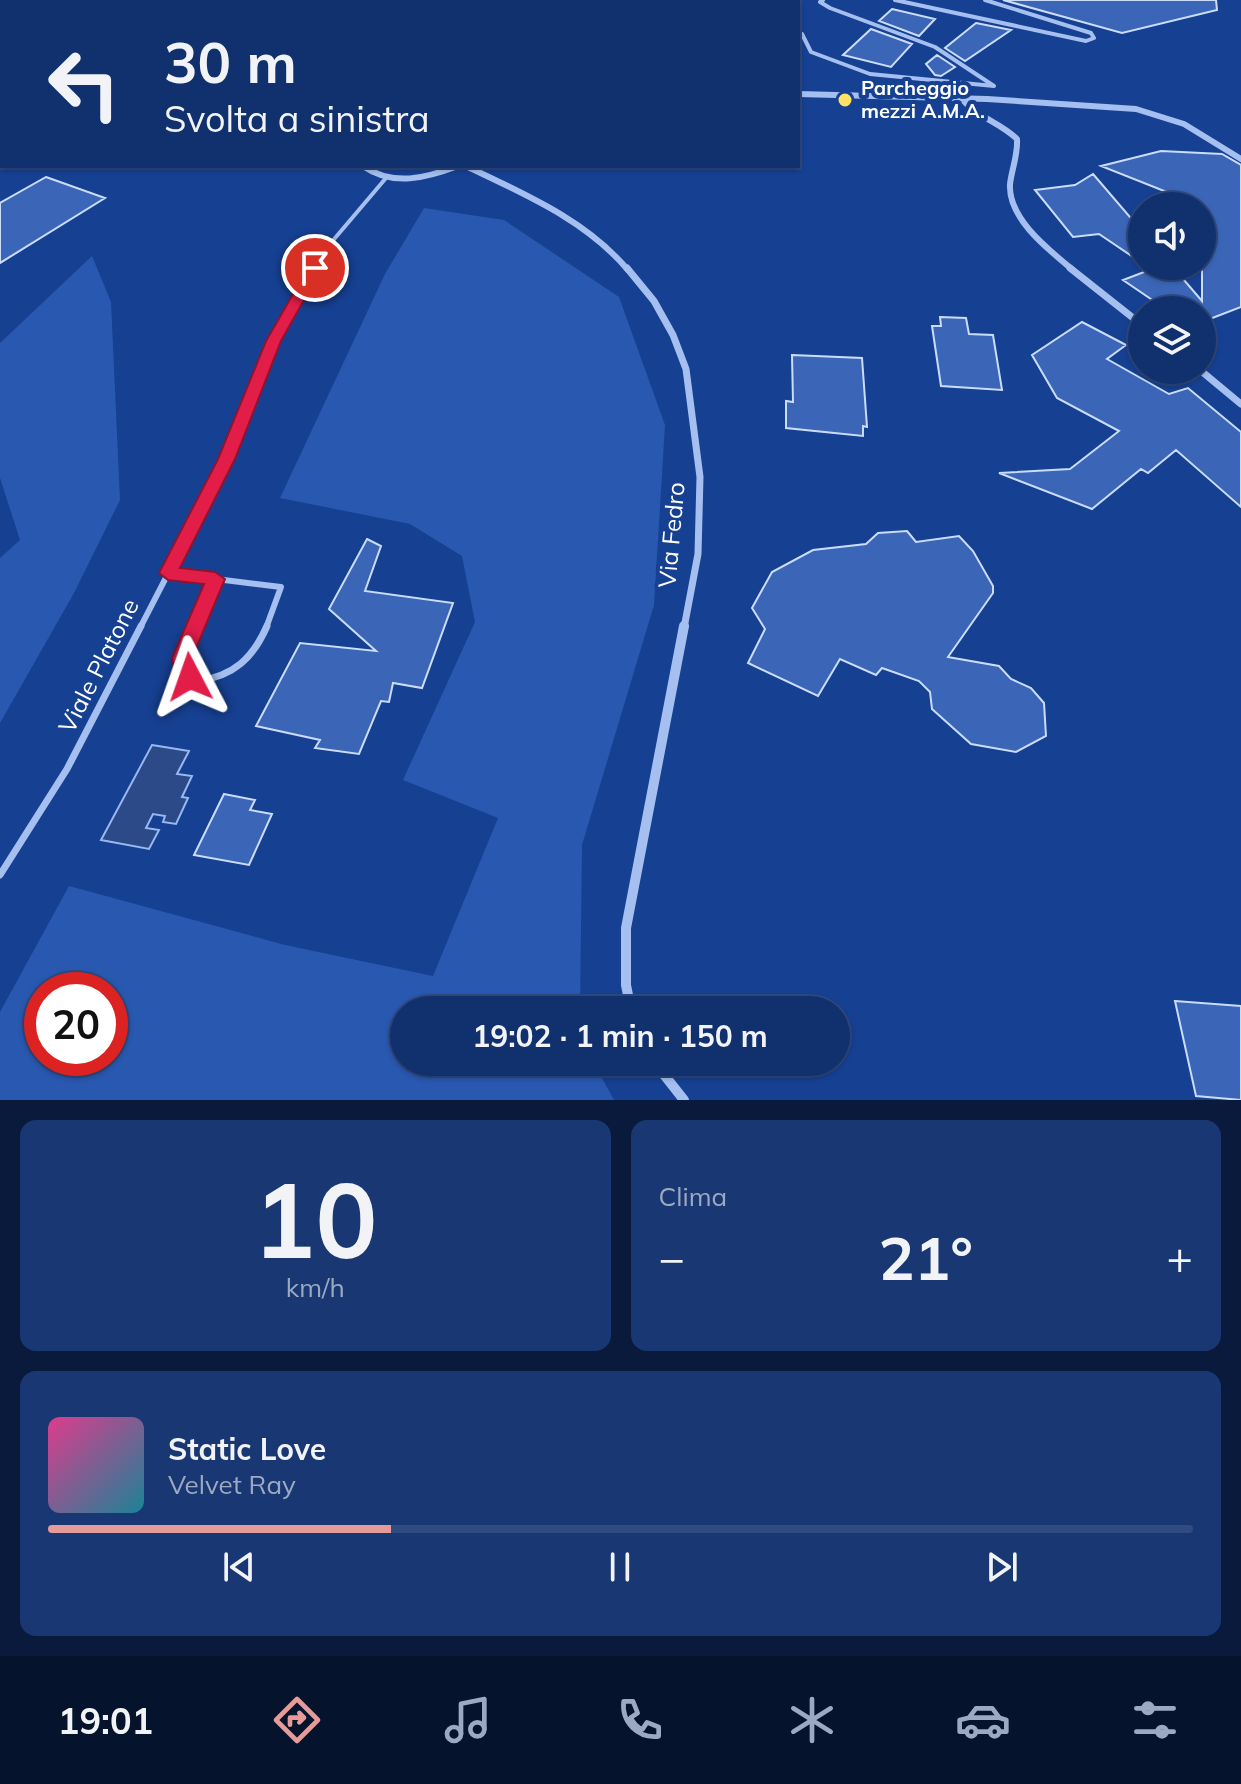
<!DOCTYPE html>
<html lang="it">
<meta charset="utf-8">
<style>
:root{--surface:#10306e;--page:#193873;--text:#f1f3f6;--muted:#9ca9c2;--line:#304b81;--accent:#e69b98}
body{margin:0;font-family:Mulish,sans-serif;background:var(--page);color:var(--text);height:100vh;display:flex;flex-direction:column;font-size:30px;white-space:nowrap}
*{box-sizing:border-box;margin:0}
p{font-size:26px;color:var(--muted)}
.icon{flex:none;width:44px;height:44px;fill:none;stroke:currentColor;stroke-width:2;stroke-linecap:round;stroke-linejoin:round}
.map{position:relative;height:1100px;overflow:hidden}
.sheet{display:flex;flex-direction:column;gap:20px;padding:20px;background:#091a3c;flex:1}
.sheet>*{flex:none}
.guide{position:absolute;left:0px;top:0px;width:800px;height:168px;box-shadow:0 2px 6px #0004,0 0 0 2px var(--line);background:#10306e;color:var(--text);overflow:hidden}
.fabs{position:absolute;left:1128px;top:192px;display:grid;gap:16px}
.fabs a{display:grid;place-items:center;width:88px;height:88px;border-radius:50%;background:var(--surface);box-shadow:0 2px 6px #0004,0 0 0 2px var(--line);font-size:40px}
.speed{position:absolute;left:24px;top:972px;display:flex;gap:16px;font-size:40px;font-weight:700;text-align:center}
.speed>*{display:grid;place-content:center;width:104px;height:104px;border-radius:50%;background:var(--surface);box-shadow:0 2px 6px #0004,0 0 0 2px var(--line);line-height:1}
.speed .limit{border:12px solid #d22;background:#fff;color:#111}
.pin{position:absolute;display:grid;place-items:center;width:68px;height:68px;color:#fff;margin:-34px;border:4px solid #fff;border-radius:50%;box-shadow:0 2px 8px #0007}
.me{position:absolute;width:88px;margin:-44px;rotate:356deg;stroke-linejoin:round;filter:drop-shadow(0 0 6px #0008)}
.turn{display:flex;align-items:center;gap:28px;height:168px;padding:0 32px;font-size:36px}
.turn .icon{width:104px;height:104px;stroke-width:2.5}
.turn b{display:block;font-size:56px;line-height:68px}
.big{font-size:60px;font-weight:700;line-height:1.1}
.sheet .tile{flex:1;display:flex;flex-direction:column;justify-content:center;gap:12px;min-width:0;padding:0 28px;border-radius:16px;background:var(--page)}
.sheet .dial{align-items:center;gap:0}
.dial b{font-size:104px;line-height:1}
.song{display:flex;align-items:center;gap:24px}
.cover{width:96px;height:96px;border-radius:12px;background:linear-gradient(135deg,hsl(330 70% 55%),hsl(190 70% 35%))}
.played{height:8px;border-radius:4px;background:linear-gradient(90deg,var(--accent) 30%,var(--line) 30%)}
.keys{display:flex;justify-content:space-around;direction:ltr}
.heat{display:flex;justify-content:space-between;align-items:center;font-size:44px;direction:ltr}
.sheet .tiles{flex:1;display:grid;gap:20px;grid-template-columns:1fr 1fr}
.tile:last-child{grid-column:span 2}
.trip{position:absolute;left:390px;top:996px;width:460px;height:80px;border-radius:40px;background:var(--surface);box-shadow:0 2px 6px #0004,0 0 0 2px var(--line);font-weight:700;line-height:80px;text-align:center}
.tab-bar{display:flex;height:128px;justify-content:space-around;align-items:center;background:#06132c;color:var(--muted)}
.tab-bar .icon{width:56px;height:56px}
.tab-bar .current{color:var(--accent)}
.tab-bar b{font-size:36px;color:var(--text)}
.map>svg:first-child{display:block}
.green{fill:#2958b0;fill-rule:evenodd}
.water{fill:#2b4a87;stroke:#97b8f3;stroke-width:2}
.building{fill:#3b66b8;stroke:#cbdcfb;stroke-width:2}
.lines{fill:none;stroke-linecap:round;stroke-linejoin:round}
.service-far2{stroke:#a5bff0;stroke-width:4}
.service-far1{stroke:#a5bff0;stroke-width:6}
.service{stroke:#a5bff0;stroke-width:7}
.minor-far2{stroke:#a5bff0;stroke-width:6}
.minor-far1{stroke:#a5bff0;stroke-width:7}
.minor{stroke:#a5bff0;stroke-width:10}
.route{fill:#e11d48;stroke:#92132f;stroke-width:2}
.poi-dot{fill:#ffe264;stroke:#164092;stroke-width:3}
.labels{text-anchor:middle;stroke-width:8;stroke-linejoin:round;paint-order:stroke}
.far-poi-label{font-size:20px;font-weight:bold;fill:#fff;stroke:#164092;text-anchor:start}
.street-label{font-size:24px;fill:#fff;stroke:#164092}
</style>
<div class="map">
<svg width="1241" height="1100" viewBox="0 0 1241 1100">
<rect width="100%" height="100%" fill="#164092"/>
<path class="green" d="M424,208L504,220L619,297L665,425L654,605L582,845L580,1010H404V1062H593L614,1100H0V1012L69,886L285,945L433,976L498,818L403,780L475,622L462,556L410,524L280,498L385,274ZM42,990H110V1058H42Z
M92,256L111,302L120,500L74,593L0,723V558L20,540L0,478V343Z"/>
<path class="water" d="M152,745L189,751L177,774L192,776L182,797L188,798L176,824L163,822L165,816L153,814L146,828L159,830L149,849L101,840Z"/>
<path class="building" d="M1003,0H1216L1217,10L1122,33Z
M892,9L935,19L919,36L879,21Z
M976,23L1011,30L965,61L945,48Z
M871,29L912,44L891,67L843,55Z
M937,55L955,67L941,76L935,75L926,64Z
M1161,151L1222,154L1241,165V307L1202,322V310H1167L1123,280L1152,269L1147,266H1172L1202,301V206L1101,166Z
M1093,174L1142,231V263L1099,234L1073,237L1035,190L1075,185Z
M46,177L105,198L0,263V203Z
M940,317L966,318L969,334L993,335L1002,390L941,386L932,326H941Z
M1082,322L1126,345L1107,359L1169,394L1188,388L1241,432V507L1176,450L1148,473L1141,469L1092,509L999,473L1070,469L1119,431L1057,398L1032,355Z
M792,355L862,358L867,427L863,426V436L786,428V401L793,402Z
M907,531L916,542L959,536L973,551L993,586V593L948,657L999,666L1011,679L1031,688L1044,703L1046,736L1016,752L971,744L932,709L930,692L919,681L882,668L876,675L840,659L818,696L748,663L765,629L752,608L772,572L813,550L866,544L878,533Z
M367,539L381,546L365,591L453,603L422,688L393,683L389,702L381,701L359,754L315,748L320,740L256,726L300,643L376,651L329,609Z
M224,794L255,800L250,810L272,814L249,865L194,855Z
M1175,1001L1241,1006V1100L1196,1096Z"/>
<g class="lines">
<path class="service-far2" d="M895,0L1086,41L1094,38L1091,33L985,0
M802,34L811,52L870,74L994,86L935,47L830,8L820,2L823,0
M313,270L330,244L386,178"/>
<path class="service-far1" d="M168,573L281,587L266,628
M140,628L227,459L273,341L315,268
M195,628L215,579"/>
<path class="service" d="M196,626L182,658V668L198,681C234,676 253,658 267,626
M0,875L67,769L141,626"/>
<path class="minor-far2" d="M325,0L346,2
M138,2L142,0
M501,2L529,0
M798,94L987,99L1136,109L1184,124L1241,159
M961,98C976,117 1000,122 1017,139C1018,155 1012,168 1010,184C1008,219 1049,250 1073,270
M363,166C393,187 426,178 458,166
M466,166C524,194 586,220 628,270"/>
<path class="minor-far1" d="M627,268L654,301L673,335L686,369L700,477L698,554L684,628
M1070,268L1142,325
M1200,370L1241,404"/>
<path class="minor" d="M631,1010L626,985V928L684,626
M654,1062L684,1100"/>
</g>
<path class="route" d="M315,264L322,268L281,341L235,459L180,568L215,572L225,579L192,658V666L200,677L197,682L190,684L175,673L172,658L204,584L168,580L159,573L218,459L266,341L308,268Z"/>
<circle class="poi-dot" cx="845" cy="100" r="8"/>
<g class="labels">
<g class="far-poi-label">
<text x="861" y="95">Parcheggio<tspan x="861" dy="23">mezzi A.M.A.</tspan></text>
</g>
<g class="street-label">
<text transform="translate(672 535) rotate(-85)" y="8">Via Fedro</text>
<text transform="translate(99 666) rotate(-63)" y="8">Viale Platone</text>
</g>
</g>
</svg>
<div class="fabs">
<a><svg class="icon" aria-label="sound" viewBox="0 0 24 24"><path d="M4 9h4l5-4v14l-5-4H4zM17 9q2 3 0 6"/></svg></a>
<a><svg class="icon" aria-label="layers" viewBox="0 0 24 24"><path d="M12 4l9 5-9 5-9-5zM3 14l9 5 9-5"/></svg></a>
</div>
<div class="speed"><div class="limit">20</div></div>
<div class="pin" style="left:315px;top:268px;background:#d93025"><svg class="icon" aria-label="arrive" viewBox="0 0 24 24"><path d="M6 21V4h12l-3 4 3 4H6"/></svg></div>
<svg class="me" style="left:190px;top:677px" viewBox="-20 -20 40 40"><path d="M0-17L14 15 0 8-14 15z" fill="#e11d48" stroke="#fff" stroke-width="4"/></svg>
<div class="trip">19:02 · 1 min · 150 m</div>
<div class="guide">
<div class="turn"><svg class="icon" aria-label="left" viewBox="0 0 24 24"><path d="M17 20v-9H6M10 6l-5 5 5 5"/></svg><div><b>30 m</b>Svolta a sinistra</div></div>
</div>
</div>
<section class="sheet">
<div class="tiles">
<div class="tile dial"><b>10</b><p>km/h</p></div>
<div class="tile"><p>Clima</p>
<div class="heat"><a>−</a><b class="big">21°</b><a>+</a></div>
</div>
<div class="tile">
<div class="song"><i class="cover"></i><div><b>Static Love</b><p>Velvet Ray</p></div></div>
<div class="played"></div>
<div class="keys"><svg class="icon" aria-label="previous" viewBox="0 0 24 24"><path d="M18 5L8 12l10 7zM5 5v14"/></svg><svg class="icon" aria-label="pause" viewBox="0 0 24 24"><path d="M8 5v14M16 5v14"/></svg><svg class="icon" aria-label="next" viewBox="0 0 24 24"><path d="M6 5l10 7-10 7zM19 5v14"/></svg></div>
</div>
</div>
</section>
<nav class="tab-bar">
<b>19:01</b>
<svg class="icon current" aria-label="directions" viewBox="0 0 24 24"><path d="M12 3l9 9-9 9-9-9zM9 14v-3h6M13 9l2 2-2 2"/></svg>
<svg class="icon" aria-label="music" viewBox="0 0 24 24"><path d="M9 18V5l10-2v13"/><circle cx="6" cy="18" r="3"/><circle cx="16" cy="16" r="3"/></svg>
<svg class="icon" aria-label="phone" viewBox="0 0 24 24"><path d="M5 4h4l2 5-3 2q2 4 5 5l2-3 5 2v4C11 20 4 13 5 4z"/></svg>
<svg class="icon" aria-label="climate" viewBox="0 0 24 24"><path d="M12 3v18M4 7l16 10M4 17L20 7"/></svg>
<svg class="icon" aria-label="car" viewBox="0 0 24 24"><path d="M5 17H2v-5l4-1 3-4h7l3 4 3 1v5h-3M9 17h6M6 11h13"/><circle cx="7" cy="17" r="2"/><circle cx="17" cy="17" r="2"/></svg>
<svg class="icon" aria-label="filters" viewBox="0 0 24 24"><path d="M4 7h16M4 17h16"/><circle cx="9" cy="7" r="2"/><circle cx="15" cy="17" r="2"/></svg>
</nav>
